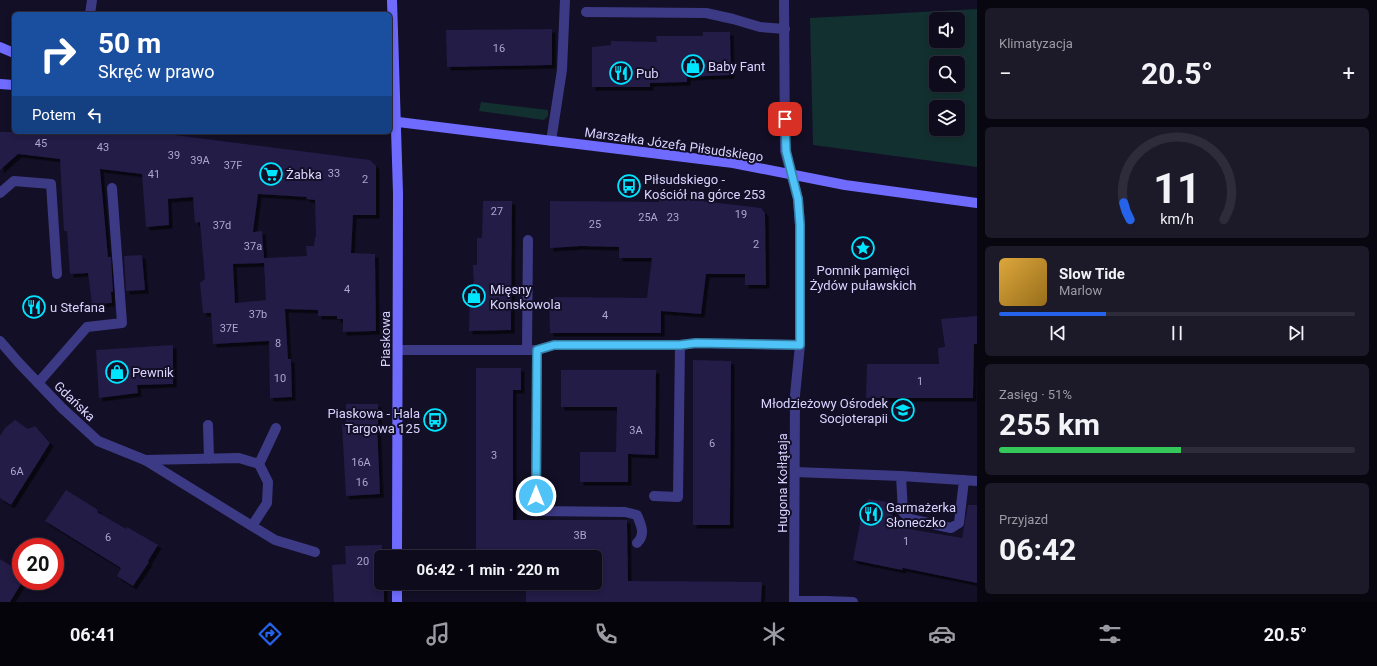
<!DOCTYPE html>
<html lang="pl">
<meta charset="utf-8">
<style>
:root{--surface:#0e0b1c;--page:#1c1929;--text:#f1f3f6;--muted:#9b9ba3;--line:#2e2b3b;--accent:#2563eb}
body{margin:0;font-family:Roboto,sans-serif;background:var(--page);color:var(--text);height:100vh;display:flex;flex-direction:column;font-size:15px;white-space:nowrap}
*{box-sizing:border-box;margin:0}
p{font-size:13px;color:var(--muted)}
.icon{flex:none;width:22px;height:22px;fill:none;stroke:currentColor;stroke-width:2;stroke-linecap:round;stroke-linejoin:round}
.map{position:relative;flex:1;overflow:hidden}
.details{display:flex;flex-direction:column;gap:8px;padding:8px;background:#08060f;width:400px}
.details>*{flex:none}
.hud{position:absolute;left:12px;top:12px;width:380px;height:122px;border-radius:6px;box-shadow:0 2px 6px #0003,0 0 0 1px var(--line);background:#1a4fa0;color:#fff;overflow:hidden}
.fabs{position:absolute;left:929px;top:12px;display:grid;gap:8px}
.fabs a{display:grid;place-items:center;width:36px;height:36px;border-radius:6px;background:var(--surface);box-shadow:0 2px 6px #0003,0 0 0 1px var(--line);font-size:20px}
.speed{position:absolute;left:12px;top:538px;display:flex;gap:8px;font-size:20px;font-weight:700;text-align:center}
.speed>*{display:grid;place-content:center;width:52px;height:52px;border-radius:50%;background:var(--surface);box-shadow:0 2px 6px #0003,0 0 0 1px var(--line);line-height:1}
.speed .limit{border:6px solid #d22;background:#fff;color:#111}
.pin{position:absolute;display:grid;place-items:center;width:34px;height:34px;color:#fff;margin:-17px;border-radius:8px;box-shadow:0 2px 6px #0006}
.me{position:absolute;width:44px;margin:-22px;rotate:0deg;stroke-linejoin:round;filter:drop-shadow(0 0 3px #0008)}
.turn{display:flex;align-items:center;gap:14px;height:84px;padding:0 20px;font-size:18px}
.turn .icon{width:52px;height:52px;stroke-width:2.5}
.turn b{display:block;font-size:28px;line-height:34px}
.then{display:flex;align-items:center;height:38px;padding:0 20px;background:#0003;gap:8px;font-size:15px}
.big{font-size:30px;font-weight:700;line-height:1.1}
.details .tile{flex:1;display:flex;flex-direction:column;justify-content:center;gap:6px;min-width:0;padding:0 14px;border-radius:6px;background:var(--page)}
.details .dial{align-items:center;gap:0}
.dial svg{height:104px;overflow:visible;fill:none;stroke:var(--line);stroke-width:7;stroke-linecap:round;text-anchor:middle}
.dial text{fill:var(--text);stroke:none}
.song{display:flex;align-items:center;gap:12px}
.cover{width:48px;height:48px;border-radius:6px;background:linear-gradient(135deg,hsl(40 70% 55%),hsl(40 70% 35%))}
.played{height:4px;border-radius:2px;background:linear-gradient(90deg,var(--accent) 30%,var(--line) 30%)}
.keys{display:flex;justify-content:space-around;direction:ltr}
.heat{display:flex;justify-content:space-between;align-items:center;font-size:22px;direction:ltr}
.charge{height:6px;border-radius:3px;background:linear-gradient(90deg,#34c759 51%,var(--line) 0)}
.trip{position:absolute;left:374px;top:550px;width:228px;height:40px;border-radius:6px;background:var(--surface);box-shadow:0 2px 6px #0003,0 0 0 1px var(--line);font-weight:700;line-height:40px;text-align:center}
.dock{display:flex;height:64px;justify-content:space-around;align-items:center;background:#06040b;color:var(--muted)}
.dock .icon{width:28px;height:28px}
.dock .active{color:var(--accent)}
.dock b{font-size:18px;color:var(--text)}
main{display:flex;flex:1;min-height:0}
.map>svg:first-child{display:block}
.green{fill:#12302f;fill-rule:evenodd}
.building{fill:#241b47;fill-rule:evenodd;filter:url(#shadow)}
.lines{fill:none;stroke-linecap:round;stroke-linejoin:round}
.lane{stroke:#3d3a85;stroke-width:10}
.street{stroke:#3d3a85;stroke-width:10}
.secondary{stroke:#6f6bff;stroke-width:10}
.route-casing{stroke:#337fa1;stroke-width:10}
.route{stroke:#4fc3f7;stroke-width:7}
.labels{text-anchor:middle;stroke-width:4;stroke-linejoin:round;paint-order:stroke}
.number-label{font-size:11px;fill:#aca6d1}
.poi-label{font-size:13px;fill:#d9d4ff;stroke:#130f26;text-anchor:start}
.street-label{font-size:13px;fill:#d9d4ff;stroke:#130f26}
</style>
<main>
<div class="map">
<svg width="977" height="602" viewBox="0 0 977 602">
<defs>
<filter id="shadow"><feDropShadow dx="3.5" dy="3.5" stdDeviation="0" flood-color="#0009"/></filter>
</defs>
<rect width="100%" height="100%" fill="#130f26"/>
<path class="green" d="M977,9V167L813,145L810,18ZM936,19H958V41H936ZM936,63H958V85H936ZM936,107H958V129H936Z
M481,102L548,110V116L544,120L479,111Z"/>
<path class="building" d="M552,29V65L447,67L446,30Z
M703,32H730L731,75L687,77V82L650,83V87H592V47L611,45V41L657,42L656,36H703Z
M0,132H151L370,160L376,166V215H353L351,253L375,254L376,331L343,332V319H337V316H318V310L285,309L288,359H291L292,397L270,398L269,341L213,344L211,313H203L200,283L205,279L200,222L195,223L193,197L168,199L169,225L146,227L142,174L100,169L108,257H111L113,292H111L112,303L92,304L88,273L70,274L67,231H64L60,159L18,154L0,170ZM258,194L307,197L306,199L315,200L316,237H315L314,246H306L307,256L264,258L262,231L253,232ZM264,263L266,300L235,303L233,264Z
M659,196L761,208L765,213L766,285H745V274H706L701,314L661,311V333H550L549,297L647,298L652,258H619V247L581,246L550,248V201L659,202Z
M483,201H512L511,330L469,331L470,291H474L473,265H477V238H482Z
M142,255L145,290L126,291L124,256Z
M977,316V344H974L973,398H866L867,364H939L938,348L945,347L941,319Z
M173,345V384L137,385L138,393L99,398L96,350Z
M693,360L731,361L730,525H693Z
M476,368H521V390H513V520H627L628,581L762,582L761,602H526V583H595V557H542V550L476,549Z
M561,370H656L655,455L628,454V482H580V452H616L617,407H561Z
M346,404H378V424H377L380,494L346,496L342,424H346Z
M15,420L28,429L35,426L50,443L11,505L0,498V436L5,428Z
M66,490L98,510L97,512L126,529L127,527L158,545L148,561L149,562L133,586L117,576L121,568L45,521Z
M868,499L894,503L891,526L962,538L968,505H977V583L903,568L902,570L853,560L862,513L865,514Z
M382,545L383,557H381V583H384V602H334L332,565L346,564L345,546Z
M0,559L21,572V584L10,602H0Z"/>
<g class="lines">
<path class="lane" d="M586,12L706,13L733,19L760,27L785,29
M90,14L92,0
M551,141L562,70L565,0
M0,193L14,181L51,184L57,274
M398,350H537L554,345H680L696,343L800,345
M527,350L528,240
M537,350L536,511L625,512L637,515C641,525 646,534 637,543
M38,383L87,327L122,323L112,188
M208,425L209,459
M239,458L259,464L268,482L267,503L252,526L145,460Z
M259,464L276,428
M795,472L901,476L977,481
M901,476L903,512L910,519L951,528L959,523L964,480
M654,496L678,497L680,345
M252,526L275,540L315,552"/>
<path class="street" d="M784,0L785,151L798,199L800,225V345L795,395L794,602
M0,341L19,363L62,408L98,441L145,460
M794,601H826L853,602"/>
<path class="secondary" d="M392,0L398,193L397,557
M0,47L14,53
M0,84L14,85
M390,121L733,163L845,185L977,203
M397,602V583"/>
</g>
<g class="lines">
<g class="route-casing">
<path id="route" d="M536,496L537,350L554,345H680L696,343L800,345V225L798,199L786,151L785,119"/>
</g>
<use href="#route" class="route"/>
</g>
<defs>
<g id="shop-ring" transform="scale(1.15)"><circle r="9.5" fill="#130f26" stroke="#00e5ff" stroke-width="1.5"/><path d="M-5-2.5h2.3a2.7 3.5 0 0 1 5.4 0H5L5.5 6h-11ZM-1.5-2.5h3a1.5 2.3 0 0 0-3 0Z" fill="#00e5ff"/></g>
<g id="restaurant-ring" transform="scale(1.15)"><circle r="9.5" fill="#130f26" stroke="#00e5ff" stroke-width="1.5"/><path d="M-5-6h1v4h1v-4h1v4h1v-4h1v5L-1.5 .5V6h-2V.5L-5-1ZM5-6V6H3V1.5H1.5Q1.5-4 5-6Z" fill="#00e5ff"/></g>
<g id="supermarket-ring" transform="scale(1.15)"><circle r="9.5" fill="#130f26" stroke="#00e5ff" stroke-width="1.5"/><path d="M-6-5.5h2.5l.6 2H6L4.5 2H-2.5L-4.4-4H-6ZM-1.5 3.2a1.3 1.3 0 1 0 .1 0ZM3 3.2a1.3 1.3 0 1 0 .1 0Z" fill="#00e5ff"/></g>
<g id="bus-ring" transform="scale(1.15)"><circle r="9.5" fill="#130f26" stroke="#00e5ff" stroke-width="1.5"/><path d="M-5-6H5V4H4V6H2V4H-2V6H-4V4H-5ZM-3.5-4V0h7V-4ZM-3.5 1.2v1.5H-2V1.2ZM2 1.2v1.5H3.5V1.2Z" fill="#00e5ff"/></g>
<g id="sight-ring" transform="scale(1.15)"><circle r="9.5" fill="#130f26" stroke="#00e5ff" stroke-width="1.5"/><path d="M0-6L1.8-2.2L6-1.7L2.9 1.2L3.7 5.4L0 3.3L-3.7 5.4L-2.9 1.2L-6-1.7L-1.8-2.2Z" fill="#00e5ff"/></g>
<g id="school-ring" transform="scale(1.15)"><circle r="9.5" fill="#130f26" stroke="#00e5ff" stroke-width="1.5"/><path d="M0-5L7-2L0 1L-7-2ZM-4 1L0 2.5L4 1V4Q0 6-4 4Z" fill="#00e5ff"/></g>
</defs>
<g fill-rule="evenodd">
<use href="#shop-ring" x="693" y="66"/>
<use href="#restaurant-ring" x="621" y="73"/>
<use href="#supermarket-ring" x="271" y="174"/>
<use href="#bus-ring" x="629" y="186"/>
<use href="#sight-ring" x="863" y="248"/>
<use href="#shop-ring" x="474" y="296"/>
<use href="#restaurant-ring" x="34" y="307"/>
<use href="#shop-ring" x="117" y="372"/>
<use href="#school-ring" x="903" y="410"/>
<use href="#bus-ring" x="435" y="420"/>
<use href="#restaurant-ring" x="871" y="514"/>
</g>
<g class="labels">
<g class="number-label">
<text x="499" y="52">16</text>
<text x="41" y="147">45</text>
<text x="103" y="151">43</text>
<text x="174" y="159">39</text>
<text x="200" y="164">39A</text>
<text x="233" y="169">37F</text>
<text x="334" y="177">33</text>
<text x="154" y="178">41</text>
<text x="365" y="183">2</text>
<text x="497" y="215">27</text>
<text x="741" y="218">19</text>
<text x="648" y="221">25A</text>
<text x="673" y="221">23</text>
<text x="595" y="228">25</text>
<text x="222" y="229">37d</text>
<text x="756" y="248">2</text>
<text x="253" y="250">37a</text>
<text x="347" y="293">4</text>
<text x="258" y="318">37b</text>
<text x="605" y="319">4</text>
<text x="229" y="332">37E</text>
<text x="278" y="347">8</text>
<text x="280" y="382">10</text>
<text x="920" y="385">1</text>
<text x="636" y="434">3A</text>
<text x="712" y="447">6</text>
<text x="494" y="459">3</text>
<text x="361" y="466">16A</text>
<text x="17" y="475">6A</text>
<text x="362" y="486">16</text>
<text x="580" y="539">3B</text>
<text x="108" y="541">6</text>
<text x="906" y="545">1</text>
<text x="363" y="565">20</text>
</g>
<g class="poi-label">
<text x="708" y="71">Baby Fant</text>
<text x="636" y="78">Pub</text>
<text x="286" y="179">Żabka</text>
<text x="644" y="184">Piłsudskiego -<tspan x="644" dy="15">Kościół na górce 253</tspan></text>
<text x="863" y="275" text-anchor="middle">Pomnik pamięci<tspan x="863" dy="15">Żydów puławskich</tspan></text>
<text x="490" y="294">Mięsny<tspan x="490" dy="15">Konskowola</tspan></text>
<text x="50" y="312">u Stefana</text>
<text x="132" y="377">Pewnik</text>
<text x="888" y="408" text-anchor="end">Młodzieżowy Ośrodek<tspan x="888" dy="15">Socjoterapii</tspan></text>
<text x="420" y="418" text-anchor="end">Piaskowa - Hala<tspan x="420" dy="15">Targowa 125</tspan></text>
<text x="886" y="512">Garmażerka<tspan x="886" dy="15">Słoneczko</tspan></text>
</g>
<g class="street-label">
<text transform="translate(674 144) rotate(8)" y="5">Marszałka Józefa Piłsudskiego</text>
<text transform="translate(385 339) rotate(-90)" y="5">Piaskowa</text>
<text transform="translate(75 401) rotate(44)" y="5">Gdańska</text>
<text transform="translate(782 483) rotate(-90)" y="5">Hugona Kołłątaja</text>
</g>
</g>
</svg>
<div class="fabs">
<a><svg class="icon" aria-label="sound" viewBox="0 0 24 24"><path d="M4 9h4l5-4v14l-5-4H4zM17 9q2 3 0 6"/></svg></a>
<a><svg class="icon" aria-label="search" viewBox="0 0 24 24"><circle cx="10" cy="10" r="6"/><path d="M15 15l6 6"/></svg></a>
<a><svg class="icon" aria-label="layers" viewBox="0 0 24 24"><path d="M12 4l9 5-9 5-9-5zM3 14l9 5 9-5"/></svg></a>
</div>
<div class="speed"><div class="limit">20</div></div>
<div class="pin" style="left:785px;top:119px;background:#d93025"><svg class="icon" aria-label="arrive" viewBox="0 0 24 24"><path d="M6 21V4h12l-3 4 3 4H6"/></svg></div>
<svg class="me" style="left:536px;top:496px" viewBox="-20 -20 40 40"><circle r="17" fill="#4fc3f7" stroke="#fff" stroke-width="3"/><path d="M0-11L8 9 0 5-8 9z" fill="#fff"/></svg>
<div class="trip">06:42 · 1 min · 220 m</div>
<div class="hud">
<div class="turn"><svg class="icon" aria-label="right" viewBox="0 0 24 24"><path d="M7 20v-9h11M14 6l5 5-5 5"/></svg><div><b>50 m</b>Skręć w prawo</div></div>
<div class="then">Potem<svg class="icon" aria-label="left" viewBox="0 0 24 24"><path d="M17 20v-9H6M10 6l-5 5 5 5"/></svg></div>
</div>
</div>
<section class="details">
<div class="tile"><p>Klimatyzacja</p>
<div class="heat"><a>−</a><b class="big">20.5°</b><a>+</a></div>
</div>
<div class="tile dial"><svg viewBox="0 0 100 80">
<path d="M14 69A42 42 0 1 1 86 69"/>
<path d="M14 69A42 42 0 0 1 9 56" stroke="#2563eb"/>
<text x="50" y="56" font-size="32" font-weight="700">11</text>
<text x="50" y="72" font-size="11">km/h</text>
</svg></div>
<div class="tile">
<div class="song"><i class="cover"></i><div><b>Slow Tide</b><p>Marlow</p></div></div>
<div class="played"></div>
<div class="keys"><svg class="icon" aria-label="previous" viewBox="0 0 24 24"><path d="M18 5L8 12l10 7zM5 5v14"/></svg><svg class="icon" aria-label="pause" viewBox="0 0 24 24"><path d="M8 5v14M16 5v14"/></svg><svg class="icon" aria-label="next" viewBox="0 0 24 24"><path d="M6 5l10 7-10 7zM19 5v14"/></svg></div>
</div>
<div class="tile"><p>Zasięg · 51%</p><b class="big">255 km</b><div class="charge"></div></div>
<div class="tile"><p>Przyjazd</p><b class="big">06:42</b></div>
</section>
</main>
<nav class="dock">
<b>06:41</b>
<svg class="icon active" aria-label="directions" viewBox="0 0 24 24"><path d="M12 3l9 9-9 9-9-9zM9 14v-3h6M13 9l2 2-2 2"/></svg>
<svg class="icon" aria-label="music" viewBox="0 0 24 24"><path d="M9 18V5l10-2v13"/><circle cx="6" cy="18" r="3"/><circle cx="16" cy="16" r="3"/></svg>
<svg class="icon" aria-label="phone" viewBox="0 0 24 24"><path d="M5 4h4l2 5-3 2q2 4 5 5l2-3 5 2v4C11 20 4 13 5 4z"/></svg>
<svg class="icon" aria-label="climate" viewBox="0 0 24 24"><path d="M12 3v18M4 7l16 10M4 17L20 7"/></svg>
<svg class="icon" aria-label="car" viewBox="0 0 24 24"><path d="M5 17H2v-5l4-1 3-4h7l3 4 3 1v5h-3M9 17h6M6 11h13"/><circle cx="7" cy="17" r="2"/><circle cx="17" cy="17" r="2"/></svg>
<svg class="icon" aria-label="filters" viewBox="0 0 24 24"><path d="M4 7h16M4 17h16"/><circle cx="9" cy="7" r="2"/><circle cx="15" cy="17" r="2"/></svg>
<b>20.5°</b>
</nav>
